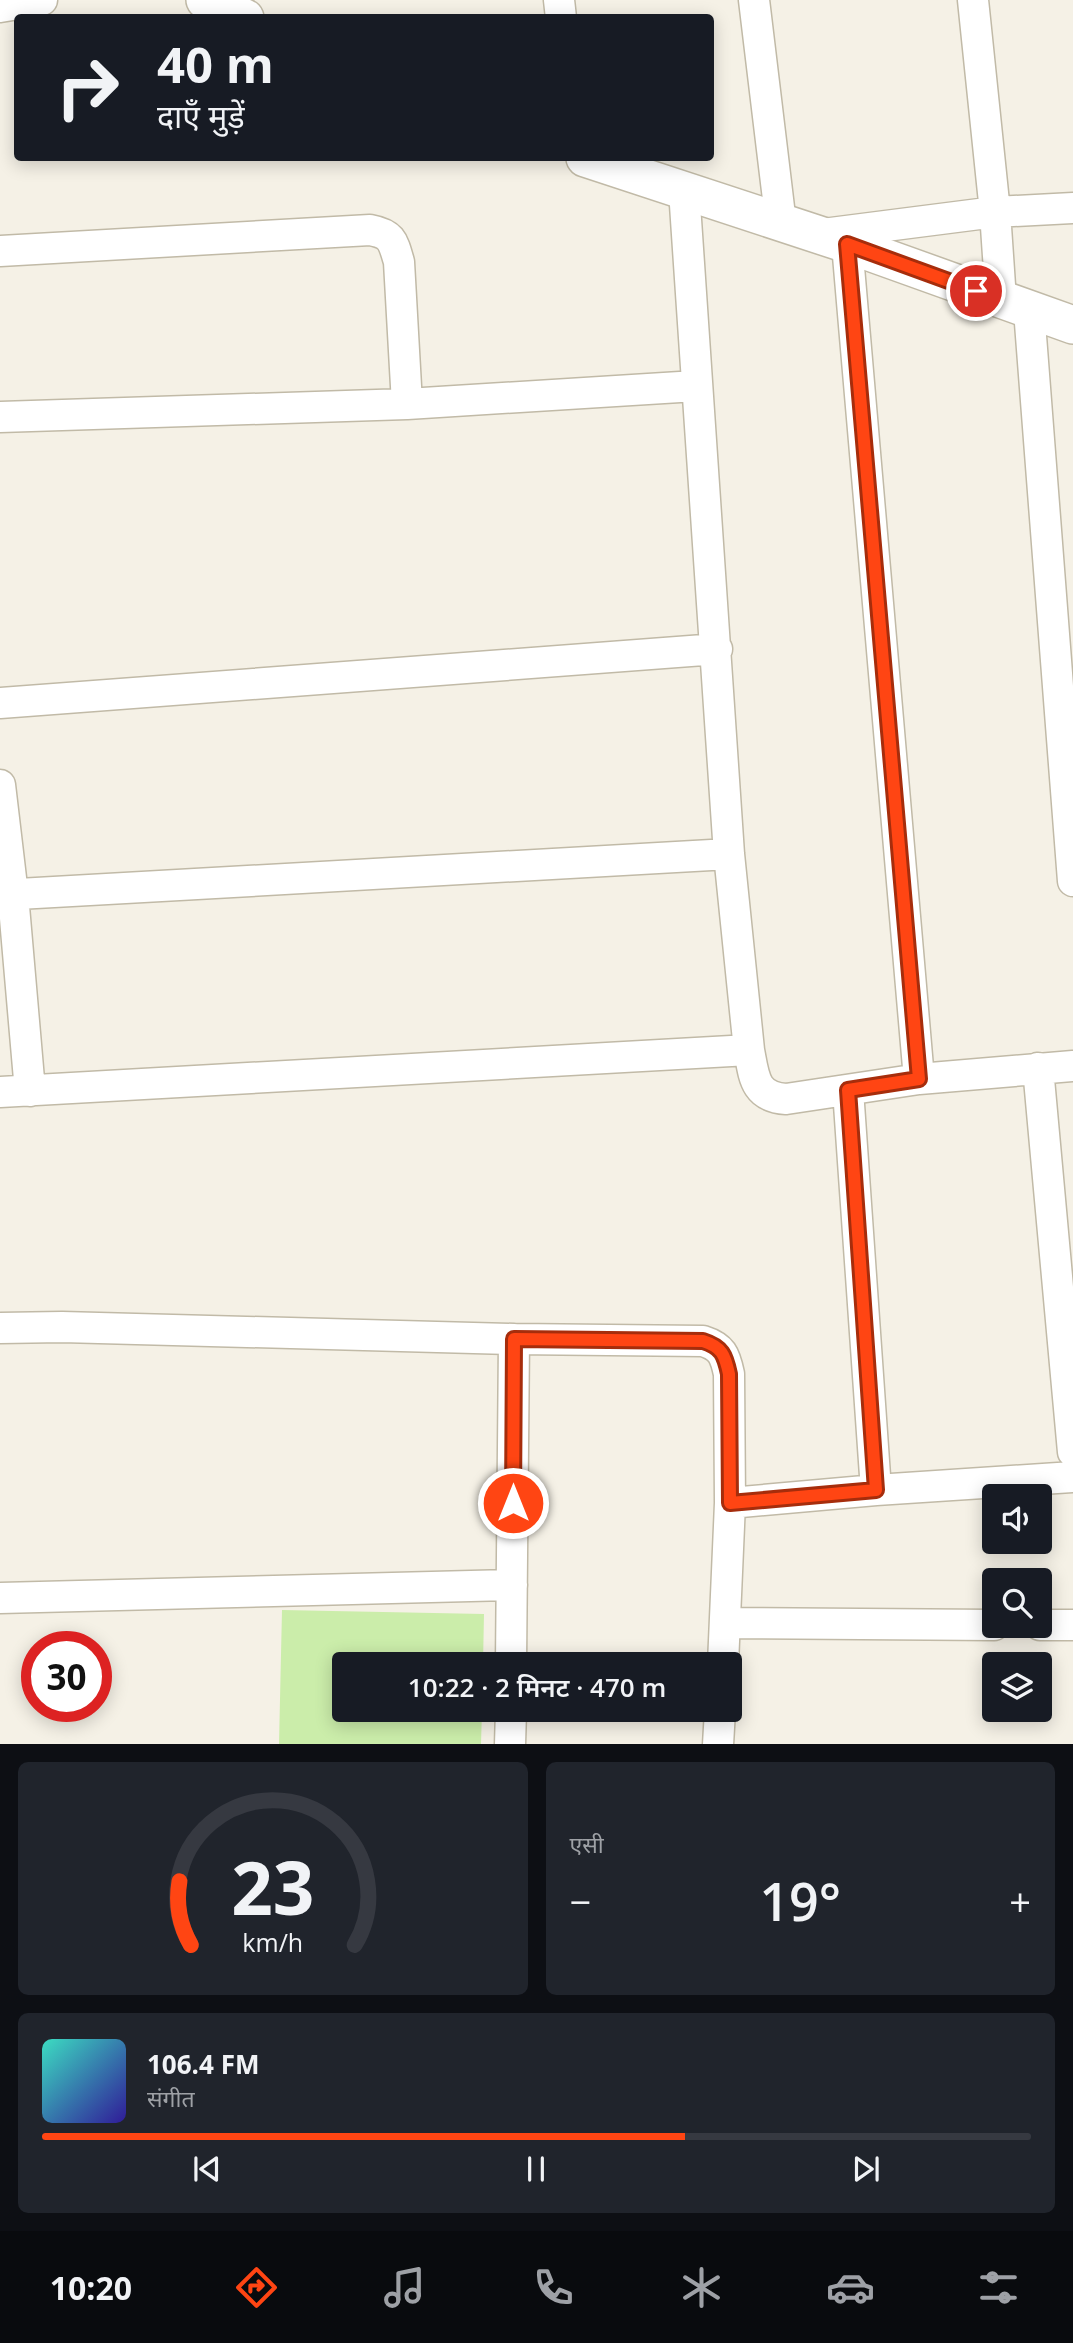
<!DOCTYPE html>
<html lang="hi">
<meta charset="utf-8">
<style>
:root{--surface:#171b24;--page:#20242c;--text:#f1f3f6;--muted:#9ea1a6;--line:#363941;--accent:#ff4513}
body{margin:0;font-family:"Open Sans","Noto Sans Devanagari",sans-serif;background:var(--page);color:var(--text);height:100vh;display:flex;flex-direction:column;font-size:26px;white-space:nowrap}
*{box-sizing:border-box;margin:0}
p{font-size:23px;color:var(--muted)}
.icon{flex:none;width:38px;height:38px;fill:none;stroke:currentColor;stroke-width:2;stroke-linecap:round;stroke-linejoin:round}
.map{position:relative;height:1744px;overflow:hidden}
.side{display:flex;flex-direction:column;gap:18px;padding:18px;background:#0d0f14;flex:1}
.side>*{flex:none}
.banner{position:absolute;left:14px;top:14px;width:700px;height:147px;border-radius:7px;box-shadow:0 4px 18px #0003;background:#171b24;color:var(--text);overflow:hidden}
.tools{position:absolute;left:982px;top:1484px;display:grid;gap:14px}
.tools a{display:grid;place-items:center;width:70px;height:70px;border-radius:7px;background:var(--surface);box-shadow:0 4px 18px #0003;font-size:35px}
.speed{position:absolute;left:21px;top:1631px;display:flex;gap:14px;font-size:35px;font-weight:700;text-align:center}
.speed>*{display:grid;place-content:center;width:91px;height:91px;border-radius:50%;background:var(--surface);box-shadow:0 4px 18px #0003;line-height:1}
.speed .limit{border:10px solid #d22;background:#fff;color:#111}
.pin{position:absolute;display:grid;place-items:center;width:60px;height:60px;color:#fff;margin:-30px;border:4px solid #fff;border-radius:50%;box-shadow:0 2px 7px #0007}
.me{position:absolute;width:77px;margin:-38px;rotate:0deg;stroke-linejoin:round;filter:drop-shadow(0 0 5px #0008)}
.turn{display:flex;align-items:center;gap:24px;height:147px;padding:0 28px;font-size:32px}
.turn .icon{width:91px;height:91px;stroke-width:2.5}
.turn b{display:block;font-size:49px;line-height:60px}
.big{font-size:52px;font-weight:600;line-height:1.1}
.side .card{flex:1;display:flex;flex-direction:column;justify-content:center;gap:10px;min-width:0;padding:0 24px;border-radius:10px;background:var(--page)}
.side .dial{align-items:center;gap:0}
.dial svg{height:182px;overflow:visible;fill:none;stroke:var(--line);stroke-width:7;stroke-linecap:round;text-anchor:middle}
.dial text{fill:var(--text);stroke:none}
.song{display:flex;align-items:center;gap:21px}
.cover{width:84px;height:84px;border-radius:10px;background:linear-gradient(135deg,hsl(170 70% 55%),hsl(250 70% 35%))}
.played{height:7px;border-radius:4px;background:linear-gradient(90deg,var(--accent) 65%,var(--line) 65%)}
.keys{display:flex;justify-content:space-around;direction:ltr}
.heat{display:flex;justify-content:space-between;align-items:center;font-size:38px;direction:ltr}
.side .tiles{flex:1;display:grid;gap:18px;grid-template-columns:1fr 1fr}
.card:last-child{grid-column:span 2}
.trip{position:absolute;left:332px;top:1652px;width:410px;height:70px;border-radius:7px;background:var(--surface);box-shadow:0 4px 18px #0003;font-weight:600;line-height:70px;text-align:center}
.tab-bar{display:flex;height:112px;justify-content:space-around;align-items:center;background:#090b0e;color:var(--muted)}
.tab-bar .icon{width:49px;height:49px}
.tab-bar .selected{color:var(--accent)}
.tab-bar b{font-size:32px;color:var(--text)}
.map>svg:first-child{display:block}
.green{fill:#cbedaa}
.lines{fill:none;stroke-linecap:round;stroke-linejoin:round}
.minor-casing{stroke:#c1baa7;stroke-width:33}
.tertiary-casing{stroke:#c1baa7;stroke-width:40}
.minor{stroke:#fff;stroke-width:30}
.tertiary{stroke:#fff;stroke-width:37}
.route-casing{stroke:#a62d0c;stroke-width:18}
.route{stroke:#ff4513;stroke-width:12}
</style>
<div class="map">
<svg width="1073" height="1745" viewBox="0 0 1073 1745">
<rect width="100%" height="100%" fill="#f5f1e6"/>
<path class="green" d="M282,1610L484,1614L483,1664H345V1710H482L481,1744H279Z"/>
<g class="lines">
<g class="minor-casing">
<path id="minor" d="M559,0L561,18
M754,0L781,224
M973,0L995,212L1001,300
M0,7L42,0
M684,190L729,854L749,1050C754,1076 754,1097 786,1099L919,1079L1073,1066
M823,234L995,212L1073,208
M847,244L919,1079
M0,251L370,230C392,234 393,241 399,262L407,404
M1029,310L1073,881
M0,417L407,404L696,386
M0,703L717,649
M0,785L13,895L30,1091
M0,895L729,854
M1038,1068L1073,1452
M848,1090L876,1490
M0,1092L749,1050
M0,1328L62,1327L514,1339L511,1664
M514,1339L703,1341C722,1347 725,1355 729,1374L730,1503L723,1664
M730,1503L876,1490L1073,1477
M0,1598L512,1585
M726,1623L994,1625
M1040,1625H1073
M510,1745L511,1710
M718,1745L720,1710"/>
</g>
<g class="tertiary-casing">
<path id="tertiary" d="M205,0L245,18
M585,158L847,244L1073,325"/>
</g>
<use href="#minor" class="minor"/>
<use href="#tertiary" class="tertiary"/>
</g>
<g class="lines">
<g class="route-casing">
<path id="route" d="M513,1503L514,1339L703,1341C722,1347 725,1355 729,1374L730,1503L876,1490L848,1090L919,1079L847,244L976,291"/>
</g>
<use href="#route" class="route"/>
</g>
</svg>
<div class="tools">
<a><svg class="icon" aria-label="sound" viewBox="0 0 24 24"><path d="M4 9h4l5-4v14l-5-4H4zM17 9q2 3 0 6"/></svg></a>
<a><svg class="icon" aria-label="search" viewBox="0 0 24 24"><circle cx="10" cy="10" r="6"/><path d="M15 15l6 6"/></svg></a>
<a><svg class="icon" aria-label="layers" viewBox="0 0 24 24"><path d="M12 4l9 5-9 5-9-5zM3 14l9 5 9-5"/></svg></a>
</div>
<div class="speed"><div class="limit">30</div></div>
<div class="pin" style="left:976px;top:291px;background:#d93025"><svg class="icon" aria-label="arrive" viewBox="0 0 24 24"><path d="M6 21V4h12l-3 4 3 4H6"/></svg></div>
<svg class="me" style="left:513px;top:1503px" viewBox="-20 -20 40 40"><circle r="17" fill="#ff4513" stroke="#fff" stroke-width="3"/><path d="M0-11L8 9 0 5-8 9z" fill="#fff"/></svg>
<div class="trip">10:22 · 2 मिनट · 470 m</div>
<div class="banner">
<div class="turn"><svg class="icon" aria-label="right" viewBox="0 0 24 24"><path d="M7 20v-9h11M14 6l5 5-5 5"/></svg><div><b>40 m</b>दाएँ मुड़ें</div></div>
</div>
</div>
<section class="side">
<div class="tiles">
<div class="card dial"><svg viewBox="0 0 100 80">
<path d="M14 69A42 42 0 1 1 86 69"/>
<path d="M14 69A42 42 0 0 1 9 41" stroke="#ff4513"/>
<text x="50" y="56" font-size="32" font-weight="700">23</text>
<text x="50" y="72" font-size="11">km/h</text>
</svg></div>
<div class="card"><p>एसी</p>
<div class="heat"><a>−</a><b class="big">19°</b><a>+</a></div>
</div>
<div class="card">
<div class="song"><i class="cover"></i><div><b>106.4 FM</b><p>संगीत</p></div></div>
<div class="played"></div>
<div class="keys"><svg class="icon" aria-label="previous" viewBox="0 0 24 24"><path d="M18 5L8 12l10 7zM5 5v14"/></svg><svg class="icon" aria-label="pause" viewBox="0 0 24 24"><path d="M8 5v14M16 5v14"/></svg><svg class="icon" aria-label="next" viewBox="0 0 24 24"><path d="M6 5l10 7-10 7zM19 5v14"/></svg></div>
</div>
</div>
</section>
<nav class="tab-bar">
<b>10:20</b>
<svg class="icon selected" aria-label="directions" viewBox="0 0 24 24"><path d="M12 3l9 9-9 9-9-9zM9 14v-3h6M13 9l2 2-2 2"/></svg>
<svg class="icon" aria-label="music" viewBox="0 0 24 24"><path d="M9 18V5l10-2v13"/><circle cx="6" cy="18" r="3"/><circle cx="16" cy="16" r="3"/></svg>
<svg class="icon" aria-label="phone" viewBox="0 0 24 24"><path d="M5 4h4l2 5-3 2q2 4 5 5l2-3 5 2v4C11 20 4 13 5 4z"/></svg>
<svg class="icon" aria-label="climate" viewBox="0 0 24 24"><path d="M12 3v18M4 7l16 10M4 17L20 7"/></svg>
<svg class="icon" aria-label="car" viewBox="0 0 24 24"><path d="M5 17H2v-5l4-1 3-4h7l3 4 3 1v5h-3M9 17h6M6 11h13"/><circle cx="7" cy="17" r="2"/><circle cx="17" cy="17" r="2"/></svg>
<svg class="icon" aria-label="filters" viewBox="0 0 24 24"><path d="M4 7h16M4 17h16"/><circle cx="9" cy="7" r="2"/><circle cx="15" cy="17" r="2"/></svg>
</nav>
